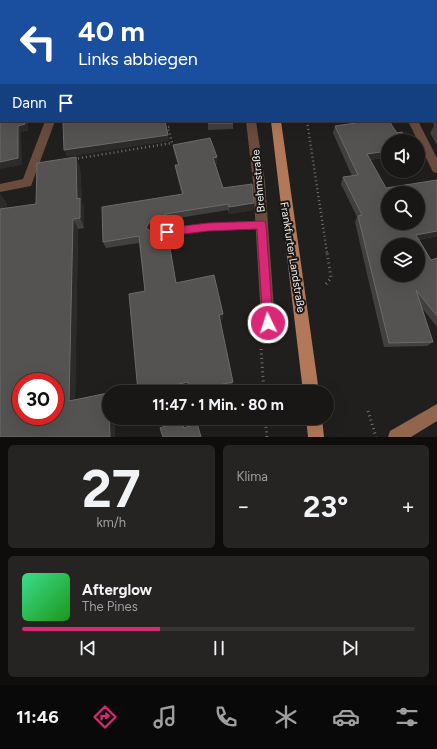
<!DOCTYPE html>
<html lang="de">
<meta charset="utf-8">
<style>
:root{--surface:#191716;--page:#262423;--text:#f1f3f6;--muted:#9f9fa1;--line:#373635;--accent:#db2777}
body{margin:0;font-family:Figtree,sans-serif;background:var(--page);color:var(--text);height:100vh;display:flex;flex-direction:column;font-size:15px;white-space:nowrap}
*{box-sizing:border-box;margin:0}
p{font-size:13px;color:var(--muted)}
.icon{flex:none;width:22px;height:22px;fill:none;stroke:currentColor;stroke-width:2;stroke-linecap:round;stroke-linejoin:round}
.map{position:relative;height:437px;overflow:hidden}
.sheet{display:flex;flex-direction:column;gap:8px;padding:8px;background:#0e0d0c;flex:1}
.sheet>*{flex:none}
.top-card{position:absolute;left:0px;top:0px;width:437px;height:122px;box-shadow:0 4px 16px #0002,0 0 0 1px var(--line);background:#1a4fa0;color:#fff;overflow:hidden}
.buttons{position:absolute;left:381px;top:134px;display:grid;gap:8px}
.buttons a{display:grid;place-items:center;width:44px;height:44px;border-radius:50%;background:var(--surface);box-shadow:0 4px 16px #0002,0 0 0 1px var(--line);font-size:20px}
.speed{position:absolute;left:12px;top:373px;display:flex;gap:8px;font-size:20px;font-weight:700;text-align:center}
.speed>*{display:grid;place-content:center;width:52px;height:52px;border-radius:50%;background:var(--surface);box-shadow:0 4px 16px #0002,0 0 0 1px var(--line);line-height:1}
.speed .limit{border:6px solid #d22;background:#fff;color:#111}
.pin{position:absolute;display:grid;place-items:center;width:34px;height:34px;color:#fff;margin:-17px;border-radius:8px;box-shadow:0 2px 6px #0006}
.me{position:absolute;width:44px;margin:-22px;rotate:356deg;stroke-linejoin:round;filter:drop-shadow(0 0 3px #0008)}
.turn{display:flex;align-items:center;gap:14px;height:84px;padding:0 12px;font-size:18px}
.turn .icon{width:52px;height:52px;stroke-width:2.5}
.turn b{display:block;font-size:28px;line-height:34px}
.then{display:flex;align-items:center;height:38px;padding:0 12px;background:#0003;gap:8px;font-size:15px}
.big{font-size:30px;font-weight:700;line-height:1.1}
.sheet .widget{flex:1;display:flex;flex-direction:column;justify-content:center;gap:6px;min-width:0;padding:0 14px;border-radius:6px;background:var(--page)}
.sheet .dial{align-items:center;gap:0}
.dial b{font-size:52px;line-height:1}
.song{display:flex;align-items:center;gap:12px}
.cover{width:48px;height:48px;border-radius:6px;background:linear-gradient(135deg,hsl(150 70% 55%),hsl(120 70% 35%))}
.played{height:4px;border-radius:2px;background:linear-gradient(90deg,var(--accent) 35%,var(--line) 35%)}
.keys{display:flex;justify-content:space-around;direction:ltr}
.heat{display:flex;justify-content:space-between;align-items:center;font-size:22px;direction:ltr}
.sheet .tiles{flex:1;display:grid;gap:8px;grid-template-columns:1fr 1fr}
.widget:last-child{grid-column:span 2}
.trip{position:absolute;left:102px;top:385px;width:232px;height:40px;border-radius:20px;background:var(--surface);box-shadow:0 4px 16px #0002,0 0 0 1px var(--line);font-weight:700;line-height:40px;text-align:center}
.tabs{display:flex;height:64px;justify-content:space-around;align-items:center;background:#0a0909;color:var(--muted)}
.tabs .icon{width:28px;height:28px}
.tabs .selected{color:var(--accent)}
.tabs b{font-size:18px;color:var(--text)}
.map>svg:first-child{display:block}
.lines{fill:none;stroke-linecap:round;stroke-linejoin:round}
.path-far1{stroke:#72706e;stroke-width:2.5;stroke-dasharray:1 3;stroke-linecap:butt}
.path{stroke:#72706e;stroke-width:3;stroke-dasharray:1 3.5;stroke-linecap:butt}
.lane{fill:#694c3d;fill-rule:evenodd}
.street{fill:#694c3d;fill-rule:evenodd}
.secondary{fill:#92654d;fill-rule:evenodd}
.primary{fill:#b27859;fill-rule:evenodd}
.wall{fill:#42403e}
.shaded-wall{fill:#2d2b29}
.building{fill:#555351;stroke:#6d6b69;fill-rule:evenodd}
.route{fill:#db2777;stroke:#8e194d}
.labels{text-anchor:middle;stroke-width:4;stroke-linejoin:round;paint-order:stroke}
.street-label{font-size:11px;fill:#efeeed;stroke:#181514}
</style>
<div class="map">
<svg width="437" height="437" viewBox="0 0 437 437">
<rect width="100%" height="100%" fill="#211f1d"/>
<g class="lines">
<path class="path-far1" d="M307,121L327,253
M74,159L172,143L168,127H172"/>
<path class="path" d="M326,284L331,278L327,252
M261,349L264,392
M368,411L376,437
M265,418L267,437"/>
<path class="lane" d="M262,221L265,222L267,225L265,228L262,229L208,231L156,237L153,236L151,233L153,230L156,229L208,223Z"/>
<path class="street" d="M286,0H306L285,1Z
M1,37V43L0,44V38Z
M436,88H437V94H436Z
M45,121H55L31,186L0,192V184L23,179Z
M246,121H256L265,182L276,337L274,342L269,344L264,342L262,337L253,182Z
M408,121H418L437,158V173L433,172Z"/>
<path class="secondary" d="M437,404V421L411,437H388L390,431Z"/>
<path class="primary" d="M259,0H267V1H259Z
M271,121H281L319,392H303Z
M306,418H322L324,437H308Z"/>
</g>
<path class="wall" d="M437,0V13H436V1Z
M436,96H437V145L430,133L434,126L432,121H436Z
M208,121H233V129L208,130Z
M351,121H389L388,141V157L370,160L386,188L437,180V236L419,240L431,260L437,258V327L422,308L433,342L427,346L384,347L355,222L357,217L341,184L343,177L352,176L333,133L335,126L352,124Z
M173,145L217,164L215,165L223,188L253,210L229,214L228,210L166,220L167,226L151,229L150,230L176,283L223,319L220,320L233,382L232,385L201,392H189L188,386L162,392H138L145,291L139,243L106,248L103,242L182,195L176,172L175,165H178L174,152Z
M80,167L82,202L84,208V228L78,229L75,400L108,393L109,394V418H114L115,437H0V194L7,204V208L36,204Z"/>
<path class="shaded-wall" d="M0,56H1V63H0Z
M436,70H437V76H436Z
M25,121H28V131L21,132L22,165L0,169V162L18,126Z
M168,135L169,141L67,157L64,150Z
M388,151V157L364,161L367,154Z
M76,157L80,167L82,202L84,208V228L80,218L77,199Z
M217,157V164L213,165V158Z
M0,194L7,204L6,219L0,210Z
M254,203L253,210L229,214V207Z
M73,219L78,229L75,405L69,401Z
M149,222L151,229L148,234L146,228Z
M437,231V236L412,241L416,235Z
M223,314V319L219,320V315Z
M188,382V386L162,392H145Z
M108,393L109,394V415Z
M109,418H114L115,437H110Z"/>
<path class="building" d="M395,0H437V7H436V1H386Z
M436,27L437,28V70H436Z
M0,41H1V56H0Z
M436,96H437V108L436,105Z
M0,110H1V121H25V124L18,126V158L0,162Z
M78,121H118V122L125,121H165L168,135L64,150L63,123Z
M208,121H233V123H208Z
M355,121H389L397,133L402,132L408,141H388V151L367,154L386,188L437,180V231L416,235L431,260L437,258V316L416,290L433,342L389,343L358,216L362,215L343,177L358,175L335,126L356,123ZM388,193H418V223H388ZM388,245H418V275H388Z
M210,138L217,157L213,158L223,188L252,184L254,203L229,207L228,204L165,214L166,220L149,222L146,228L152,232L167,231L176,283L214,275L223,314L219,315L233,382L189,391L188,382L145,392H138L129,294L145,291L139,236L103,242L102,207L183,194L175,165H179L173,145Z
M76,157L77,199L80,198V218L73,219L69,401L108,393L110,437H0V209L36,204L37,163ZM21,382H55V416H21Z
M182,420L184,428L197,423L201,437H163L160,428Z"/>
<path class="route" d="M262,221L265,222L266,225L273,323L272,327L268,328L264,327L263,323L257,229L208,231L167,236L164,235L163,232L164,229L167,228L208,223Z"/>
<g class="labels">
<g class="street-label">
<text transform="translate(258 181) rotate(-95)" y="4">Brehmstraße</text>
<text transform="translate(293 257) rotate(81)" y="4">Frankfurter Landstraße</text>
</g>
</g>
</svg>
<div class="buttons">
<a><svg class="icon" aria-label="sound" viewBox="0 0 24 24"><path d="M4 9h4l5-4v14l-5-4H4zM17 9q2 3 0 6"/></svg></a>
<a><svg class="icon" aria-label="search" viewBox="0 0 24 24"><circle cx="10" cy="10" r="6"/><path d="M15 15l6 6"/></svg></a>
<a><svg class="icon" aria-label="layers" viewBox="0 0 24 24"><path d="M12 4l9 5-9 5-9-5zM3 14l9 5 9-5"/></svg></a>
</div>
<div class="speed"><div class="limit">30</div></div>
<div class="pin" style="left:167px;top:232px;background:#d93025"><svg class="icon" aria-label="arrive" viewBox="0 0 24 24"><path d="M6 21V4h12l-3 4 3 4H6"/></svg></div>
<svg class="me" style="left:268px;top:323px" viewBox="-20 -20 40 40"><circle r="17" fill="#db2777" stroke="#fff" stroke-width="3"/><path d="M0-11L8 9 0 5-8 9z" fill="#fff"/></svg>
<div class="trip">11:47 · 1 Min. · 80 m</div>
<div class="top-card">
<div class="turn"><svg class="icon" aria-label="left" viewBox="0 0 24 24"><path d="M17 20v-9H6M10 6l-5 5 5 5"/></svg><div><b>40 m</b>Links abbiegen</div></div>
<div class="then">Dann<svg class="icon" aria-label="arrive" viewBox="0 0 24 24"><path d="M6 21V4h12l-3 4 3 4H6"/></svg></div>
</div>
</div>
<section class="sheet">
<div class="tiles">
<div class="widget dial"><b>27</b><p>km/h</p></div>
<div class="widget"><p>Klima</p>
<div class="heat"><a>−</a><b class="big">23°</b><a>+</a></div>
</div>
<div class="widget">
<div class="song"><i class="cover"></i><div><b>Afterglow</b><p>The Pines</p></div></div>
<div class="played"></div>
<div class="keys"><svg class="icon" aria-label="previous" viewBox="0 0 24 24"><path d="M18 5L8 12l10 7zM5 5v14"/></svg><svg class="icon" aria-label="pause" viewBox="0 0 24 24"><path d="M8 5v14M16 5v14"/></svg><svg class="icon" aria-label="next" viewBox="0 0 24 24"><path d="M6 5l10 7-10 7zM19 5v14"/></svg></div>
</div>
</div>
</section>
<nav class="tabs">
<b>11:46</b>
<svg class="icon selected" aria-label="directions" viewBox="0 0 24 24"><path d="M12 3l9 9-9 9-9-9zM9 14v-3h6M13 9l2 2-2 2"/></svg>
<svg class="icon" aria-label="music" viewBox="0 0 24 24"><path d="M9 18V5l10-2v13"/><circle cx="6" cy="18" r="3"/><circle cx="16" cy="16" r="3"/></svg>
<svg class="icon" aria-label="phone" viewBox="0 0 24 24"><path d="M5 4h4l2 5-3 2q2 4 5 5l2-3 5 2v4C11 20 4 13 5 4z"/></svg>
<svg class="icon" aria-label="climate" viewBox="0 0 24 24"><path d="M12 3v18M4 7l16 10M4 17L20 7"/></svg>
<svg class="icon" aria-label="car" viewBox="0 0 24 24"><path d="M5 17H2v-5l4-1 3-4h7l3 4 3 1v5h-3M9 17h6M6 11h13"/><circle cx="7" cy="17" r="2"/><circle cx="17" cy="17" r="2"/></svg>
<svg class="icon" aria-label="filters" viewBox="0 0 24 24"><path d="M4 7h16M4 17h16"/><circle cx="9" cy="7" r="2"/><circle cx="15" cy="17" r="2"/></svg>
</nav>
